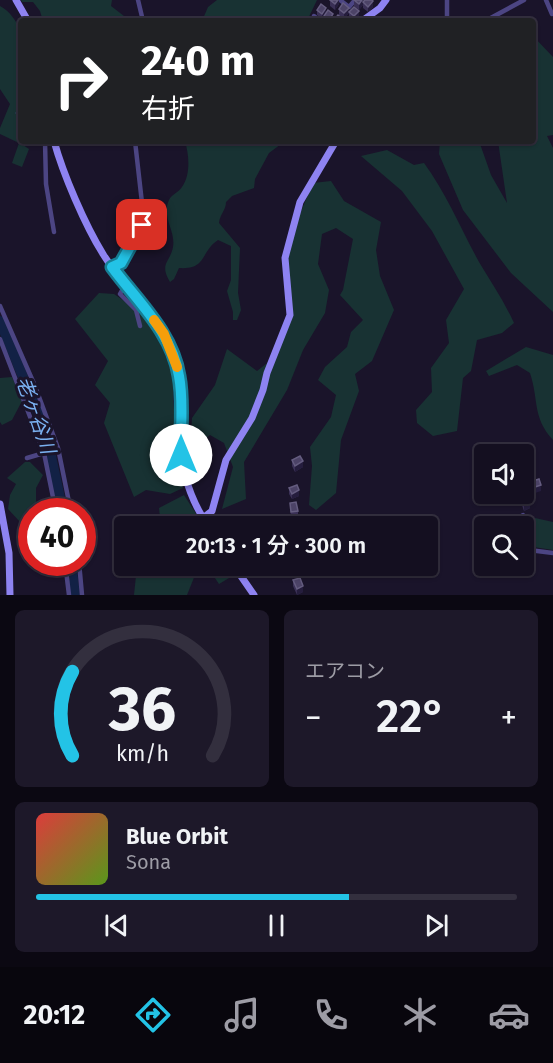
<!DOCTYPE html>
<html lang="ja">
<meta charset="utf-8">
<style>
:root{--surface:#140f20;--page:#1d1829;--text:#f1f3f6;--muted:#9d9ca5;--line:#332f3e;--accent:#23c3e6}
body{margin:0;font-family:"Fira Sans","Noto Sans JP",sans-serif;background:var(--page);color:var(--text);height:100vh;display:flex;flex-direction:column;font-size:22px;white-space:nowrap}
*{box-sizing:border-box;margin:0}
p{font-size:20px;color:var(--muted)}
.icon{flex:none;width:33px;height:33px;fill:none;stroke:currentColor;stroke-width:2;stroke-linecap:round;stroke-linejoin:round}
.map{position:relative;height:595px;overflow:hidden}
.details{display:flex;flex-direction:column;gap:15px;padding:15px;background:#0b0812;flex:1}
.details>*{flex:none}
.guide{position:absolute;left:18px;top:18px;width:518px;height:126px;border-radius:6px;box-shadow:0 2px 4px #0004,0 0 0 2px var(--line);background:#202124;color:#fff;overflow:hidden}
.tools{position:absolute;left:474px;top:444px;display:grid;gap:12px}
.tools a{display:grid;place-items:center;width:60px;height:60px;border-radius:6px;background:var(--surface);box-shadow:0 2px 4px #0004,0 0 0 2px var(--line);font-size:30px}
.speed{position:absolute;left:18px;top:498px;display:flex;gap:12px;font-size:30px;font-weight:700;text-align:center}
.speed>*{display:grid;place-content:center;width:78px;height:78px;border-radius:50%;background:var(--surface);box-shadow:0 2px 4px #0004,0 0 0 2px var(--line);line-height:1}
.speed .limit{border:9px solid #d22;background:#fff;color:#111}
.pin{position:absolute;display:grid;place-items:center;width:51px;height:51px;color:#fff;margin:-26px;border-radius:12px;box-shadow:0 3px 9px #0006}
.me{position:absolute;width:66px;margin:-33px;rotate:0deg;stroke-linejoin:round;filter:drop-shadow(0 0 4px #0008)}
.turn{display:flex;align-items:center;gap:21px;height:126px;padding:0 24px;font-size:27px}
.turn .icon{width:78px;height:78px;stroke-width:2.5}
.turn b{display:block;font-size:42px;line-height:51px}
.big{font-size:45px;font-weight:600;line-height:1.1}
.details .tile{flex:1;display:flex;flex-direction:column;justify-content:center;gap:9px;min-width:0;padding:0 21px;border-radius:9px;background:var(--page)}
.details .dial{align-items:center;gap:0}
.dial svg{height:156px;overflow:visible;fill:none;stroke:var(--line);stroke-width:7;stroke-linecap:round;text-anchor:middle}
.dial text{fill:var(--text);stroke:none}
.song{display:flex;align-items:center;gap:18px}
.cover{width:72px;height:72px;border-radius:9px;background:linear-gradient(135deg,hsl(0 70% 55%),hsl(90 70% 35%))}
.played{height:6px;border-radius:3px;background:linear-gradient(90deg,var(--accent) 65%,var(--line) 65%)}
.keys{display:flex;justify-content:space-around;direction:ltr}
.heat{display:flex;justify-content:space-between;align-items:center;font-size:33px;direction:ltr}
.details .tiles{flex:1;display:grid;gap:15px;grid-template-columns:1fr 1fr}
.tile:last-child{grid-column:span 2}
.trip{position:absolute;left:114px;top:516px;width:324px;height:60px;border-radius:6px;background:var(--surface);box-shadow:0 2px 4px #0004,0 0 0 2px var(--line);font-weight:600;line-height:60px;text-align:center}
.dock{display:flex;height:96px;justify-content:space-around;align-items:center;background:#08060d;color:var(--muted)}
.dock .icon{width:42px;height:42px}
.dock .active{color:var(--accent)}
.dock b{font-size:27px;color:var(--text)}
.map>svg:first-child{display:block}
.green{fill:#183233}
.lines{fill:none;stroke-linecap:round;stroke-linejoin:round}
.river{stroke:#122145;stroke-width:10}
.street{stroke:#4c4583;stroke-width:4.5}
.secondary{stroke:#8e83f1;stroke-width:7}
.wall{fill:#3a3056}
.shaded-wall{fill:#251d3d}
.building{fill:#4c4367;stroke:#645c7f;stroke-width:1.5}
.route-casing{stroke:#177f96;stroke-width:15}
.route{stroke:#23c3e6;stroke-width:10}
.slow{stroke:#f59e0b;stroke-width:10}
.labels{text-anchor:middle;stroke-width:6;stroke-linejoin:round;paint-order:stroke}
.water-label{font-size:20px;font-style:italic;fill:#7ab0f0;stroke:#1a142a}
</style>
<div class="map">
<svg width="553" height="595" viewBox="0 0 553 595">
<rect width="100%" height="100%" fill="#1a142a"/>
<path class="green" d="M21,0H112L111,6L124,16L126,21H43L40,11L33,2H22Z
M217,0H317L307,21H202L208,7Z
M0,6C10,11 17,22 21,32V141H25L23,145L29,149L22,167L12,163L19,143L0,134V128L10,104L0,89Z
M533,36L553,57V135L547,136L553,148V312L511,273L463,210L439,154L440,141H479L491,175L507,203L498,141H532Z
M185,141H285L269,153L255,179L254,188L232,196L226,202C226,210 220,214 219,223L240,248L238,293L241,310L237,320H233V312L227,291L231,280V246L218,240C200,252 207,270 179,268L174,279L170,282C159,263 170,263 173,247C176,231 161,217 169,200C171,195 179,192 182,187C191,174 189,155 185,141Z
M387,150L414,165L424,163C446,193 461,229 479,262C491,282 504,301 514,323L502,333L477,340L471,371L463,378L457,431L433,436L417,423L416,410L432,392L431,368L449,343L446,320L464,289L432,231L402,191L361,156Z
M331,181L344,201L381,222L376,250L380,276L394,310L372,361L355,374L359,391L341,440L336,493L316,510L309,505L312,466L310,447L331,417L336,395L318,380L325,367L347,347L351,332L363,320L340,295L343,290L353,239L336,228L322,234L318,264L329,290L325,313L303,350L287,390L244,462L246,499L222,509L233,467L224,443L210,435L198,445L199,473L195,478L190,451L192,418L215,385L227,349L257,371L271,360L292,317L287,259L299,216L313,183Z
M99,293L114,294L148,317L159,341L173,373V401L183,488L170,494L146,490L134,497L104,423L110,403L95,385L108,361L75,319Z
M526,347L553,355V440C532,417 539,400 530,373L517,365L489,376L486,371Z
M12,377L22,401L12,420L2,425L0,422V378Z
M25,462H30L43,475L36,488V504L21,523L8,509L10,495L16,484L7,478Z
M184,495L204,526H161L159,508Z
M535,518L553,522V550L527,546L526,532Z
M137,566H197L195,575L187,595H134Z
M207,566H228L234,575L219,584Z"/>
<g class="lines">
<path class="river" d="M0,321L46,433L63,512
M71,562L75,595"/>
<path class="street" d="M138,0L143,21
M340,0L349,7L355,0
M546,0L552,14
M312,21L314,16L320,21
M447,21V0
M478,21L487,20L524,0
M18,113L21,117
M45,141L46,184L54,232
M112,267L121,263L142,225V203L135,141
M125,285L120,294L136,310L140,326
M0,306L35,386L58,448L71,512
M0,339L44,453L56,512
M27,458L44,453
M512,526L513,522L523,515
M524,547L529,550L553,553
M65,562L69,595
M79,562L82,595"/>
<path class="secondary" d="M16,0L28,21
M362,21L380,8L386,0
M54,141C63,174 85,225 103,254C129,296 166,322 179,372C184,393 181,415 181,436C180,469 190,499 208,526
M0,504L9,553L10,595
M203,518L212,511L226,460L252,418L263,390L267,373L290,315L285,258L300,202L336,141
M234,566L254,595"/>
</g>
<path class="wall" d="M330,0H339V4L335,10L330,6Z
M354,0H365L373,7L368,12L363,8V5L359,10L354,6Z
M339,9L349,13L344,19L339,15Z
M317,10L326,12L333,20L332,21H324V17L322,19L317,15Z
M349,12L359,17L355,21H353L349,18Z
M292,460L303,467L295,472L292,466Z
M289,488L299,496L292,499L289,494Z
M518,494H526L530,508L524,511L521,502V498H519Z
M290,503L298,511V516L291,518Z
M293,580L303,592L297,595L293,586Z"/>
<path class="shaded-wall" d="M338,0H339V4L335,10V4Z
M362,0H365L363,2V5L359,10V4Z
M373,1V7L368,12V7Z
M326,8V13L322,19V14Z
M349,8V13L344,19V13Z
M359,11V17L354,21V16Z
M333,14V20L332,21H329Z
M303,461V467L295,472V466Z
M541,485V491L532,494V488Z
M299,490V496L292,499V494Z
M526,490V496L519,498V494H524V491Z
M530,503V508L524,511V505Z
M303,586V592L297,595V589Z"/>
<path class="building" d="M330,0H338L335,4Z
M354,0H362L359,4Z
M365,0H372L373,1L368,7L363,2Z
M343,3L349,8L344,13L339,9Z
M321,4L326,8L322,14L317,10Z
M354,7L359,11L354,16L349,12Z
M328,10L333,14L329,20L324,16Z
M338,15L343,19L342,21H333Z
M300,456L303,461L295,466L292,460Z
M539,479L541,485L532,488L530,482Z
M297,485L299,490L292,494L289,488Z
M527,494L530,503L524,505L521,496Z
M296,502L298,511L291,512L290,503Z
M300,578L303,586L297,589L293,580Z"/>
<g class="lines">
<g class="route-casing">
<path id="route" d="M142,225L121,263L112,267C137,301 172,332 179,376C184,402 180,429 181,455"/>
</g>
<use href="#route" class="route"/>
<path class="slow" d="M154,320L164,334L177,367"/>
</g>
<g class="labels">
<g class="water-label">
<text transform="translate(36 415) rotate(71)" y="7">老ヶ谷川</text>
</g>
</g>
</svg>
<div class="tools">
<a><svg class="icon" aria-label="sound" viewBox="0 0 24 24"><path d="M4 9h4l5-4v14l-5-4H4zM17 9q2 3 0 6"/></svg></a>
<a><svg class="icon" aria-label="search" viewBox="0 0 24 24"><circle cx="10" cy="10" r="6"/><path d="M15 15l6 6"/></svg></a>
</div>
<div class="speed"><div class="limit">40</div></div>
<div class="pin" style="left:142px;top:225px;background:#d93025"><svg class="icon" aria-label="arrive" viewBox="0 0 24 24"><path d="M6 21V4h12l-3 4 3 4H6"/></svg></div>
<svg class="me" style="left:181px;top:455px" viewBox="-20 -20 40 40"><circle r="19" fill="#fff"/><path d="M0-13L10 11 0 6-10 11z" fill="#23c3e6"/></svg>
<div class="trip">20:13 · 1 分 · 300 m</div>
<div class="guide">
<div class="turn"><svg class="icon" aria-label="right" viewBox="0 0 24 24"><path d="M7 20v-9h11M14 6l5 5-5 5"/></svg><div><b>240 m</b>右折</div></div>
</div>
</div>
<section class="details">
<div class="tiles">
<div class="tile dial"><svg viewBox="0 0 100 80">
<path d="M14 69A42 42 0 1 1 86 69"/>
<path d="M14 69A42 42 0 0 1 14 26" stroke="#23c3e6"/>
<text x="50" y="56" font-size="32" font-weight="700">36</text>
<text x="50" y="72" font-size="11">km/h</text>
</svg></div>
<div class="tile"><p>エアコン</p>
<div class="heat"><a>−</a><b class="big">22°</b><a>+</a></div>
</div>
<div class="tile">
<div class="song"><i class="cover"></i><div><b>Blue Orbit</b><p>Sona</p></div></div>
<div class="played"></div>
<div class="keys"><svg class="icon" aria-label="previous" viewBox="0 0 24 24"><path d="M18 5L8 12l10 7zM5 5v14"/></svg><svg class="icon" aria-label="pause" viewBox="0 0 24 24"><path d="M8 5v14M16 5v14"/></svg><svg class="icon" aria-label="next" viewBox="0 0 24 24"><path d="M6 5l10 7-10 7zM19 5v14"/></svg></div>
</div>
</div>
</section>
<nav class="dock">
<b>20:12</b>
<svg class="icon active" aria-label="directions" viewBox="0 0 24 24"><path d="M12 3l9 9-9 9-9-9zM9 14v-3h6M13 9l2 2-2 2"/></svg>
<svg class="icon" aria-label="music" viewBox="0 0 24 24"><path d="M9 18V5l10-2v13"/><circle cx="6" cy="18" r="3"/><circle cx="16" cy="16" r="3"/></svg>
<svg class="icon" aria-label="phone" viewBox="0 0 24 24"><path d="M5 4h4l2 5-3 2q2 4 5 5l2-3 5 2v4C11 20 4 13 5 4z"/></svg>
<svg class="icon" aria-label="climate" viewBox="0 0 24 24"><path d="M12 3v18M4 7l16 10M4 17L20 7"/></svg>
<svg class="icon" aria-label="car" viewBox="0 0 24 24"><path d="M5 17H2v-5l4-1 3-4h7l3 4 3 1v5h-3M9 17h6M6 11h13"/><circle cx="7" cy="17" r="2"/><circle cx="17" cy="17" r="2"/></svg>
</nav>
